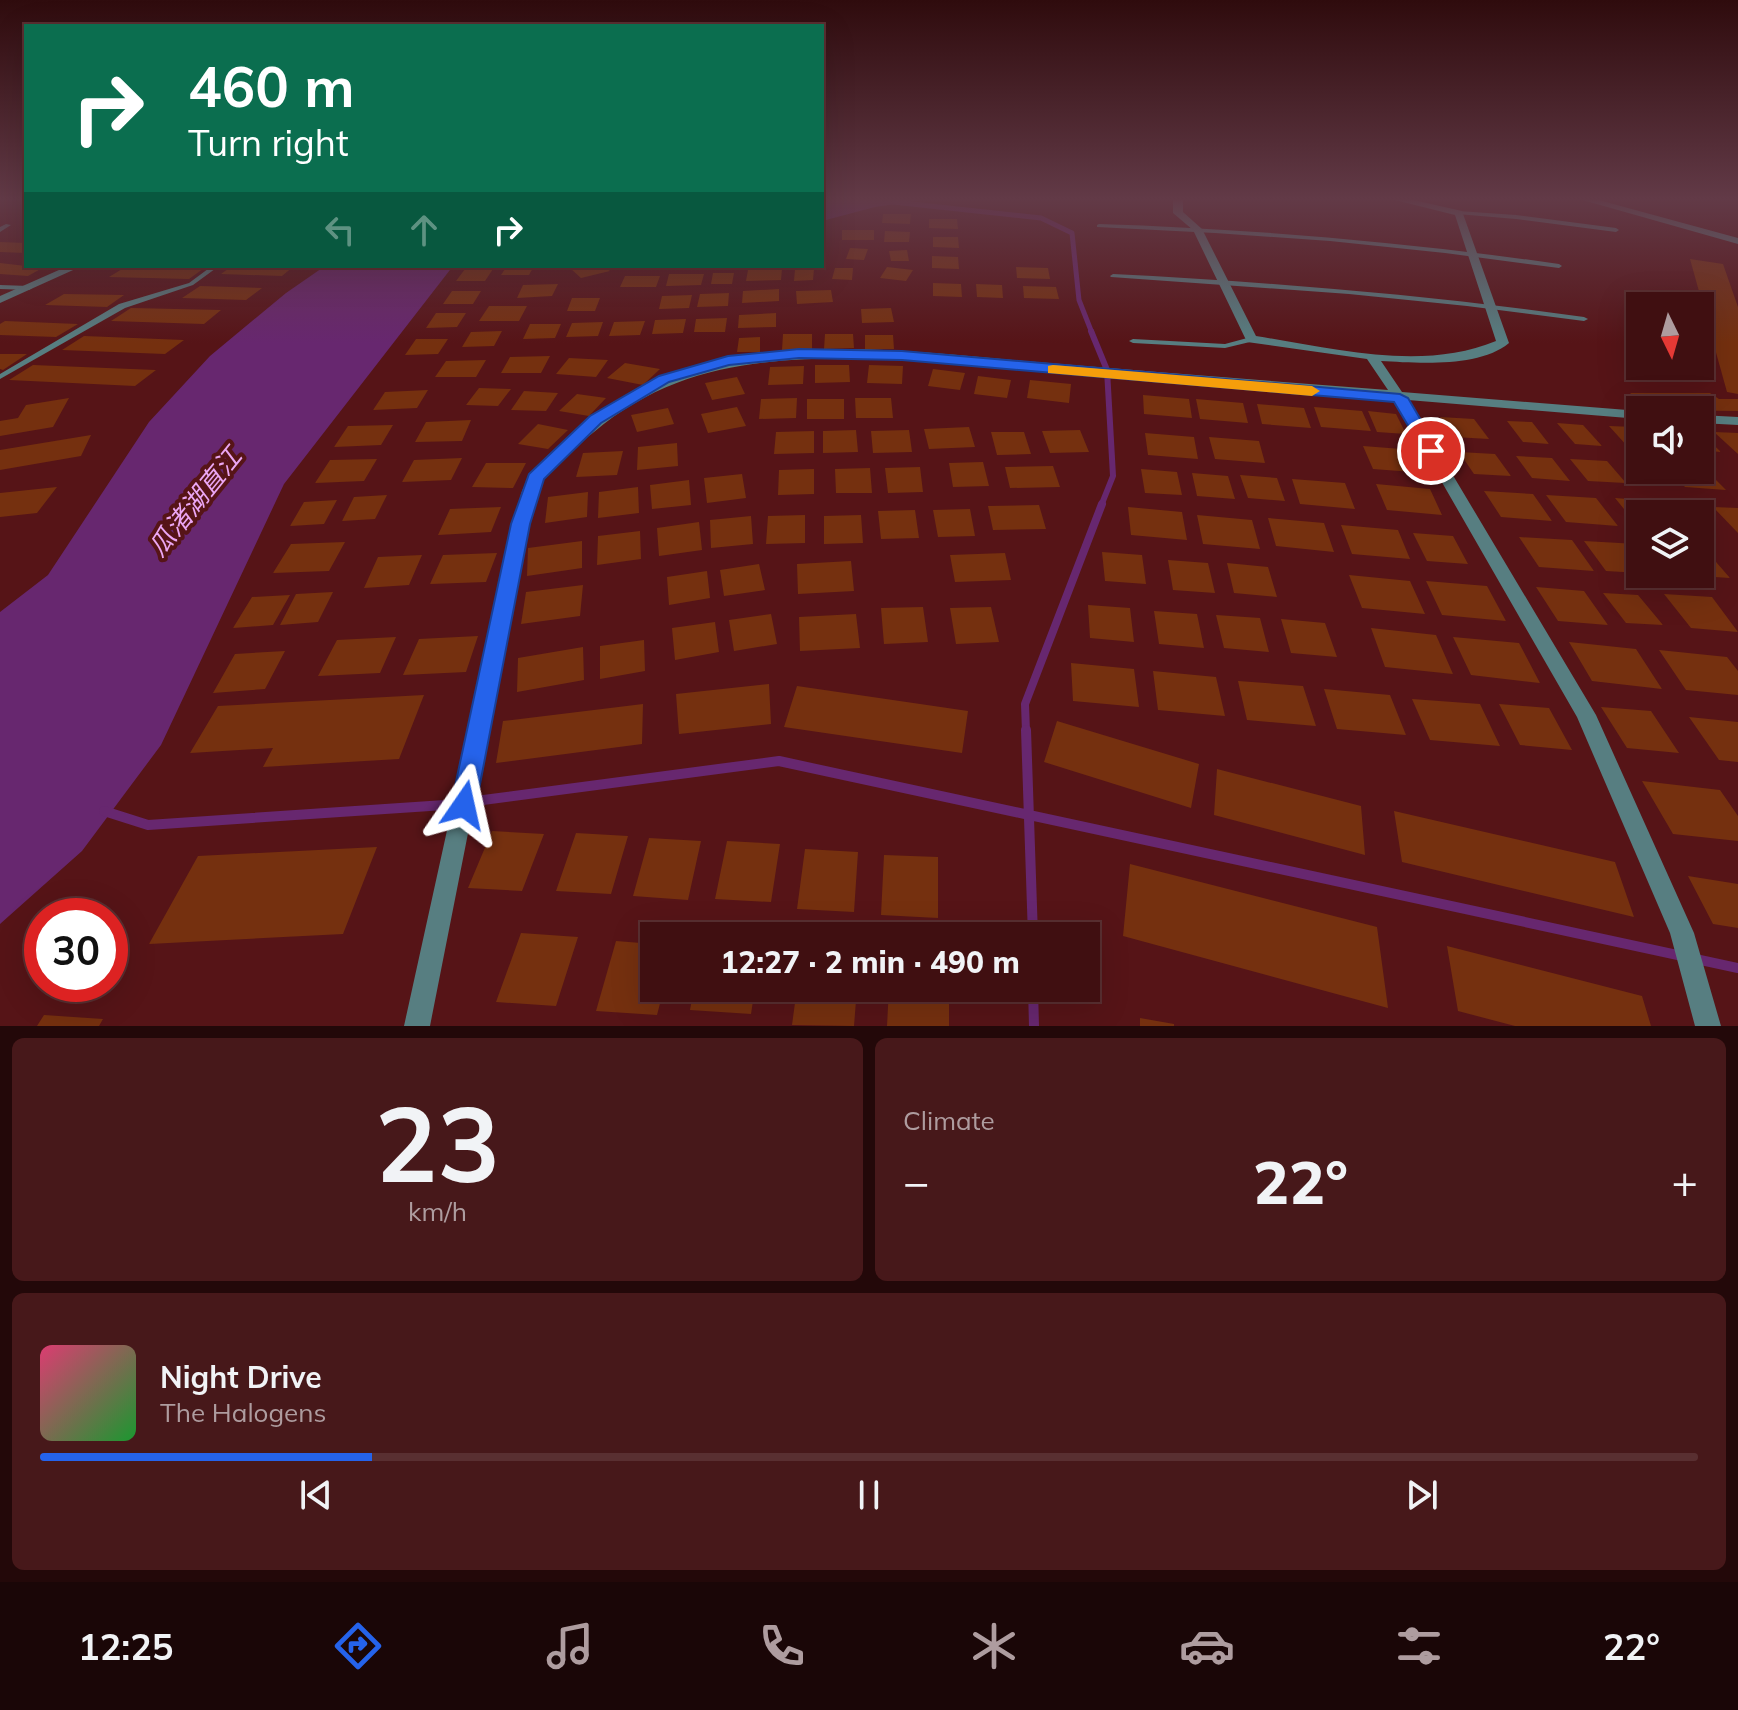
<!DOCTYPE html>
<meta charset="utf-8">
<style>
:root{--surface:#400f11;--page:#47181a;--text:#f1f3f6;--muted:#ae9c9f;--line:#592f31;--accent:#2563eb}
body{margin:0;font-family:Mulish,"Noto Sans SC",sans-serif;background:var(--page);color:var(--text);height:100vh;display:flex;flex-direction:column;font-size:30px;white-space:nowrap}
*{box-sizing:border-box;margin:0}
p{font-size:26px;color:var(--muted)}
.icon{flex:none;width:44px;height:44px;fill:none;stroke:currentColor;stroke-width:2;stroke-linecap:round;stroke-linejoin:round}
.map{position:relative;height:1026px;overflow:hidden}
.panel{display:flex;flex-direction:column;gap:12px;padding:12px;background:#230809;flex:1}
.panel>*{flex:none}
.guide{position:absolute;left:24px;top:24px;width:800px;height:244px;border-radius:0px;box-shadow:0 8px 32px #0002,0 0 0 2px var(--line);background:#0b6e4f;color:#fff;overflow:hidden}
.needle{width:52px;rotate:175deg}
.tools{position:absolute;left:1626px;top:292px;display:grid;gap:16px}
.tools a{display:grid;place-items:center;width:88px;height:88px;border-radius:0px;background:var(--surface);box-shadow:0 8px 32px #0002,0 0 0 2px var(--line);font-size:40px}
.speed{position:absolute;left:24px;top:898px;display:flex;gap:16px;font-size:40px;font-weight:700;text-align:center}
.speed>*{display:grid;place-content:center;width:104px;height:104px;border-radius:50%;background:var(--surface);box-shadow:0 8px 32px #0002,0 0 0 2px var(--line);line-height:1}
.speed .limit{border:12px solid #d22;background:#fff;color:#111}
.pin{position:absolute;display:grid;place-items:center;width:68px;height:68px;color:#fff;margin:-34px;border:4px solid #fff;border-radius:50%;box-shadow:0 2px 8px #0007}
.me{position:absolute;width:88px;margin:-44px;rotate:11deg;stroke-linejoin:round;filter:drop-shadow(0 0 6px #0008)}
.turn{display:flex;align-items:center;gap:28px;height:168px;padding:0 32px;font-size:36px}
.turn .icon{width:104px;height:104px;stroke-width:2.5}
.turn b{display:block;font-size:56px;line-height:68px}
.lanes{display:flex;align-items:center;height:76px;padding:0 32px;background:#0003;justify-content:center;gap:40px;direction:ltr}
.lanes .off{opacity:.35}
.big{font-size:60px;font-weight:800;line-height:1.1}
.panel .widget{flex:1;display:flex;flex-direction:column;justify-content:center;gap:12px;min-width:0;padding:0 28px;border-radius:12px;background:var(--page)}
.panel .dial{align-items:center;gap:0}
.dial b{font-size:104px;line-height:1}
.song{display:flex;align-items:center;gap:24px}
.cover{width:96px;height:96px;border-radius:12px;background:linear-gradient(135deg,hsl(340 70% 55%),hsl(130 70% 35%))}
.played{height:8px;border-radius:4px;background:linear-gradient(90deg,var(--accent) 20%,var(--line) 20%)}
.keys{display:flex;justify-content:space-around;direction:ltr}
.heat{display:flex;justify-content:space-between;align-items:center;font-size:44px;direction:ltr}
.panel .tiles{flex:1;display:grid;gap:12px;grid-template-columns:1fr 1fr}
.widget:last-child{grid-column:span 2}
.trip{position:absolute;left:640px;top:922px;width:460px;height:80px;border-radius:0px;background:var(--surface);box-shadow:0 8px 32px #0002,0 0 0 2px var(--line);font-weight:800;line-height:80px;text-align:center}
.tabs{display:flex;height:128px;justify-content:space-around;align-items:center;background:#1a0607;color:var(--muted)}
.tabs .icon{width:56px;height:56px}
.tabs .active{color:var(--accent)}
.tabs b{font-size:36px;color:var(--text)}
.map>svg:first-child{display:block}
.water{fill:#67276f}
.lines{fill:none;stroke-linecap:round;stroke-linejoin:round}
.stream-far3{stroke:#67276f;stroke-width:5}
.stream-far2{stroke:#67276f;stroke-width:6}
.stream-far1{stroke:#67276f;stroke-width:8}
.stream{stroke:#67276f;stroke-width:10}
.building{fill:#75300f}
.service{fill:#577e81;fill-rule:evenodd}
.minor{fill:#577e81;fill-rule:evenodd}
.tertiary{fill:#577e81;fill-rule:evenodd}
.route{fill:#2563eb;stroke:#184099;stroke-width:2}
.slow{fill:#f59e0b}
.labels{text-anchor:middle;stroke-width:8;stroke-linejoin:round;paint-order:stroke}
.water-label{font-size:26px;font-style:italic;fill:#eba6f4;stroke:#561417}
</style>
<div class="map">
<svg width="1738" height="1026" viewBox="0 0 1738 1026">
<rect width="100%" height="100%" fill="#561417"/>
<path class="water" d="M822,199H911L922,200L875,207L822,221Z
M325,266H453L284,484L161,745L82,851L0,924V612L48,575L149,422L210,356L286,293Z"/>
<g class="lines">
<path class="stream-far3" d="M893,202L1041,218L1072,233L1079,300L1092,333"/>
<path class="stream-far2" d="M1091,331L1107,370L1113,476L1101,506"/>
<path class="stream-far1" d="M1026,732L1025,704L1102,504"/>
<path class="stream" d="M1026,730L1033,936
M104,811L148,825L445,805L779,761L1738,968
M1033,988L1034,1026"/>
</g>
<path class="building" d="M883,214H911L910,224L882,223Z
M929,219H957L958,229L929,228Z
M842,230H874V240H842Z
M885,231L910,232L909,242H884Z
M933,237H958L959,248L933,247Z
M0,242L26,243V253L0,252Z
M850,248L868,249L864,260L846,259Z
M907,250L909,261H891L889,251Z
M932,256L958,257L959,269L932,268Z
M1690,259L1723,264L1738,307V394L1727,392Z
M0,263L26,266H46L28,276L0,274Z
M127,266H207L189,279L109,277Z
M232,266H294L282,276L221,274Z
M507,266H534L529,275H501Z
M583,266H604L610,271L581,278L571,269Z
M887,267L913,270L906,281L880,278Z
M1016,267L1048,268L1050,279L1017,278Z
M835,268H853L852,280L832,279Z
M465,269H493L485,281H456Z
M782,269L781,280L746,281L748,270Z
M795,269H814L813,280L794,281Z
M713,273H734L732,284H711Z
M669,274H704L701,285L666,286Z
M625,276H660L656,287H620Z
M933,283L961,284L962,297L933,296Z
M558,284L552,296L517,298L523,285Z
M976,284L1002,285L1003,298L977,297Z
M200,286L262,288L246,300L182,298Z
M1023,286L1056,287L1059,299L1024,298Z
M779,289V301L742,303L743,291Z
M831,290L833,302L797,304L796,291Z
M452,291H481L473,304H443Z
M729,293L728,306L697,307L700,294Z
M64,294L124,295L107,307L45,305Z
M692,295L689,308L659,309L662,296Z
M572,298H600L595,311H567Z
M489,306H527L519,321H479Z
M131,308L221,310L204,324L111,321Z
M891,308L894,322L862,323L861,309Z
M436,313H466L457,327L426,328Z
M776,313V327L738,328L739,315Z
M727,318L725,332H694L696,319Z
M686,319L683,333L652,334L655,320Z
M5,321L78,324L56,337L0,335V324Z
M645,321L640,335L609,336L614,322Z
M603,322L598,336L566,337L572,323Z
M530,324H561L555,338L523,339Z
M502,331L494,346L462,347L471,332Z
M783,334H812V349L782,350Z
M825,334H853L854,348L824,349Z
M865,335H893L894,349H865Z
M84,336L184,340L165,354L62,350Z
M760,337V352H737L739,338Z
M416,339H448L438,354L405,355Z
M0,354H27L3,370L0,369Z
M550,356L541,373H501L510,357Z
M569,358L608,360L596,377L556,374Z
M486,360L476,377H435L446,361Z
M625,363L660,369L643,385L607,378Z
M33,365L156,370L135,386L9,380Z
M815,365H849L850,382L815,383Z
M869,365L903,366L902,384L867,383Z
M804,366L803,384L768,385L770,367Z
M933,369L965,373L960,390L928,386Z
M978,376L1011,380L1007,398L974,394Z
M737,377L745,394L712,400L705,383Z
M1030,380L1071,384L1069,403L1027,398Z
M479,388L511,389L498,406L466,405Z
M428,390L417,408L373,410L385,392Z
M524,391L558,393L546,411L511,410Z
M1630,393H1710L1719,399H1738V411L1650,410Z
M577,394L606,398L589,416L559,411Z
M1143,395L1189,399L1192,418L1144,414Z
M69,398L53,427L0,436V421L18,418L26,405Z
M797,398L796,418L759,419L761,399Z
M855,398H891L893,418H856Z
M807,399H844V419H807Z
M1196,399L1243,403L1248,423L1200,419Z
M1257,404L1304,408L1311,428L1262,424Z
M737,407L746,426L708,433L701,414Z
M1314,407L1362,411L1371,431L1321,427Z
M668,408L674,424L637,432L631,415Z
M1368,411L1396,414L1406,434L1377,432Z
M1440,417L1474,419L1489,439L1454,437Z
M471,420L462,441L415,442L426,422Z
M1507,421L1532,422L1549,444L1523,442Z
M1557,423L1583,425L1602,446L1575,444Z
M538,424L568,430L548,449L518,444Z
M393,425L381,445L334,447L348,426Z
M1609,426L1635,427L1640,433V448L1628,447Z
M969,427L975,447L929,449L924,429Z
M856,430L858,452L823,453V431Z
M909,430L912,452L873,453L871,431Z
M1080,430L1089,452L1050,453L1042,431Z
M814,431V453L774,454L776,432Z
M991,432H1024L1031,454L997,455Z
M1700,432L1721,452L1700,450Z
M1714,432L1738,433V454Z
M1145,433L1194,437L1198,459L1148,455Z
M91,435L81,456L0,470V450Z
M1209,437L1259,441L1265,463L1215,459Z
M677,443L678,466L637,470L638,447Z
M1363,446L1414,450L1426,473L1373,469Z
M623,451L617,475L576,477L583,453Z
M1459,452L1495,454L1511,476L1474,474Z
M1516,456L1552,458L1570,481L1532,478Z
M462,458L451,480L402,482L414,460Z
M377,459L364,481L315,483L330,460Z
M1570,459L1607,461L1626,483L1588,481Z
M983,462L989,486L953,487L949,463Z
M486,463H526L513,488L472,487Z
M1700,465L1702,466L1726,490L1685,487L1669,470H1700Z
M1053,466L1060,487L1010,488L1005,467Z
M920,467L923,492L888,493L885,468Z
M870,468L872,493H836L835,469Z
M814,469V494L778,495L779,470Z
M1141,469L1177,472L1182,495L1145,493Z
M1192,473L1228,476L1235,499L1197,496Z
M742,474L746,498L707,503L704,478Z
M1240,475L1277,478L1285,501L1248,498Z
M1292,479L1345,483L1355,509L1300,504Z
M689,480L691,505L652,509L650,485Z
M1376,484L1430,489L1442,515L1387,510Z
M57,487L37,513L0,517V493Z
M638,487L639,513L598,518L599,492Z
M1484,491L1533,494L1552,521L1501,517Z
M588,492L587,517L545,523L548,497Z
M387,495L375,519L342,521L354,497Z
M1546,495L1596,498L1618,526L1566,522Z
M1615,498L1666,502L1677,514H1640V526L1637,525Z
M337,500L324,524L290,526L304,502Z
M1039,505L1046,529L993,530L988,506Z
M501,507L491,532L438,535L450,509Z
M1128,507L1182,512L1187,540L1131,535Z
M1713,507L1738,508V533Z
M970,509L975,536L938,537L933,510Z
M915,510L919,538L881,539L878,511Z
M805,515V543L766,544L768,516Z
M861,515L863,543L824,544V516Z
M1197,515L1252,520L1260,549L1203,544Z
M751,516L753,544L711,548L710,520Z
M1268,518L1324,523L1334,552L1276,546Z
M699,522L702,550L659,556L657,528Z
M1341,525L1398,530L1410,559L1352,554Z
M640,531L641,559L597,565L598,536Z
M1413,533L1453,536L1468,564L1427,561Z
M1519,537L1572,540L1594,571L1539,567Z
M582,541V568L527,576L528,548Z
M1584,541L1637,544L1640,548V573L1606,571Z
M345,542L329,571L273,573L291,544Z
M1700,547H1703L1730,578L1700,576Z
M1102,552L1142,555L1146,584L1105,581Z
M497,553L486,582L430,584L443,555Z
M1005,553L1011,580L955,582L950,555Z
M422,555L409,585L364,588L378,557Z
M1168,560L1208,563L1215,593L1173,590Z
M851,561L854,591L798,594L797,564Z
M1227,563L1268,567L1277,597L1234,593Z
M759,564L765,590L724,596L720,570Z
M707,571L710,598L669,605L667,577Z
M1349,575L1410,581L1425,614L1362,608Z
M1426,581L1487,586L1506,621L1442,615Z
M583,585L580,616L521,624L526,592Z
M1536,587L1584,591L1608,625L1558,621Z
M333,592L318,622L280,625L296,594Z
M1603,593L1638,595L1663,625L1626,623Z
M1664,594L1712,597L1738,632L1691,628Z
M290,595L273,625L233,628L252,597Z
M1088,605L1130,608L1134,642L1090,638Z
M923,607L928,642L884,644L881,608Z
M991,607L999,642L956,644L950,608Z
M1154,611L1197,614L1204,648L1159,644Z
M771,614L777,644L734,651L729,620Z
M856,614L860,648L800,651L799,617Z
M1216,615L1260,618L1269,652L1224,648Z
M1281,619L1325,623L1337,657L1291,653Z
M715,622L719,652L675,660L672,628Z
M1371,628L1436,635L1453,674L1385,667Z
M478,636L466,672L403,675L419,639Z
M396,637L380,673L318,676L337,640Z
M1453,637L1519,643L1540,683L1471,675Z
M644,640L645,671L600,679V646Z
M1569,642L1636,649L1662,689L1592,681Z
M583,647L584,680L517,692L518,658Z
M1659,650L1727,657L1738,671V695L1686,690Z
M285,651L265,689L213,693L235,654Z
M1071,663L1134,669L1139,707L1073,701Z
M1153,671L1216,677L1225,716L1158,710Z
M1238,681L1303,686L1316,726L1247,720Z
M769,684L771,724L679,734L676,694Z
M797,686L968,711L962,753L784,727Z
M1324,689L1390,695L1406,735L1337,729Z
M424,695L399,759L263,767L273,748L190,753L218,706Z
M1412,699L1480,704L1500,746L1430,740Z
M643,704L642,744L496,763L503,721Z
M1499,704L1549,708L1572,750L1520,745Z
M1601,707L1651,711L1679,753L1627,748Z
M1689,717L1738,722V762L1719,760Z
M1057,721L1199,764L1191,808L1044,762Z
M1217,769L1361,806L1365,855L1214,815Z
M1642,781L1720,790L1738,816V841L1673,834Z
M1394,811L1615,862L1634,917L1402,862Z
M492,831L544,834L522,891L468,888Z
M576,833L628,836L611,894L556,891Z
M649,838L701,841L688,900L633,896Z
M727,841L780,844L771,902L715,899Z
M377,847L343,934L149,944L198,856Z
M805,849L858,852L854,912L797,909Z
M884,855L938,857V918L881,915Z
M1130,864L1377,927L1388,1008L1123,936Z
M1688,876L1738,884V928L1713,924Z
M521,933L578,937L556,1006L496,1002Z
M616,941L654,944V988H664L657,1015L596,1011Z
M1447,946L1642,996L1651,1026H1515L1458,1011Z
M694,988H755L751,1014L690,1010Z
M797,988H857L854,1026L792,1025Z
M889,988H949V1026H887Z
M44,1015L103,1019L99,1026H37Z
M1140,1018L1174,1024V1026H1140Z"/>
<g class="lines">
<path class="service" d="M1459,211L1516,215L1616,228L1619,230L1616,232L1516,219L1457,214L1456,213Z
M6,224L11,225L0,232V227Z
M1099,224C1253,229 1406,242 1559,264L1562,266L1559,268L1445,253L1330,241L1215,233L1097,227V225Z
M212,266H219L193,285L125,308L0,379V374L119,304L189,283Z
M1113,274C1271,282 1428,295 1584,317L1588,319L1584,321L1467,306L1349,294L1111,277L1110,276Z
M0,285L29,286L32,288L29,290L0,289Z
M1251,337L1255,339L1254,341L1225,348L1133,343L1129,341L1133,339L1225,344Z"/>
<path class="minor" d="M1173,199H1183V212L1202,229L1256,336C1332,348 1422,372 1496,341L1455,215L1391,199H1409L1462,211L1509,343C1479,368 1418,363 1381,361L1402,392L1640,411V419L1408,400L1596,715L1694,933L1721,1026H1695L1670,933L1577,717L1394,399L902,359C789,357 685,355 594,432C576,446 551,462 541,483C535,495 533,510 529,524L430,1026H404L521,494C530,469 551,452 572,435C605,408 639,384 681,371C791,334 923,353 1037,362C1154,372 1271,381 1388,390L1367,359L1247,342L1193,230L1173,213Z
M1700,415L1738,417V425L1700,423Z"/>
<path class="tertiary" d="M1579,199H1595L1738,238V244Z
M68,266H82L0,303V296Z"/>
</g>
<linearGradient id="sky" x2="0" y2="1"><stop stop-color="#2f0b0d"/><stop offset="0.58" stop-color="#623a47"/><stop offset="1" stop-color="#623a47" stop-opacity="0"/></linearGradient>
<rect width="1738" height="343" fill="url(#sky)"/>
<path class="route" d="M799,349L902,351L1400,394L1408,398L1439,451L1437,454H1425L1394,402L902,360L799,358L729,365L669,382L601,423L544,479L530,524L476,805L473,812L464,816L455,812L451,805L511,524L529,474L590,416L659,376L728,356Z"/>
<path class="slow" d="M1053,365L1312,386L1320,391L1312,396L1048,373V366Z"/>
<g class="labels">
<g class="water-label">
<text transform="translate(195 502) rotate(-51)" y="9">瓜渚湖直江</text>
</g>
</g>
</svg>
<div class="tools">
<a><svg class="needle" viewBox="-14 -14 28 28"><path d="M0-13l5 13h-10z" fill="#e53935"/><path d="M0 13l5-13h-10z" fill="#ae9c9f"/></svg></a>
<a><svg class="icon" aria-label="sound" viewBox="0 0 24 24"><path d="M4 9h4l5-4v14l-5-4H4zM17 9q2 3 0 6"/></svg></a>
<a><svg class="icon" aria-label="layers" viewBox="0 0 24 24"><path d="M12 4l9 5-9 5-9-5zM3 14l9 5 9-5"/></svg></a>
</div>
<div class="speed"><div class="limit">30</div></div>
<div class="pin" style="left:1431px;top:451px;background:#d93025"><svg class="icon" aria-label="arrive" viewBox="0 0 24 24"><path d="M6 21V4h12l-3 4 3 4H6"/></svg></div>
<svg class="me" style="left:464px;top:805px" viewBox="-20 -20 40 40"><path d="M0-17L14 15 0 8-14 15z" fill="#2563eb" stroke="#fff" stroke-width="4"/></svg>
<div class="trip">12:27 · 2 min · 490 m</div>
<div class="guide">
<div class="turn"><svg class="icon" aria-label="right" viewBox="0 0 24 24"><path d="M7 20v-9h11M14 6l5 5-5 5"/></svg><div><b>460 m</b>Turn right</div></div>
<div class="lanes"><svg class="icon off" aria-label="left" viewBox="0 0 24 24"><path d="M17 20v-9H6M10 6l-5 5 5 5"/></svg><svg class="icon off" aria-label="ahead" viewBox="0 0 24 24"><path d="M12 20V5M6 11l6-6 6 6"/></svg><svg class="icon" aria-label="right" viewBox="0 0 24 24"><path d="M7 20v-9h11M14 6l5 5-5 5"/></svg></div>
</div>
</div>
<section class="panel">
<div class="tiles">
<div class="widget dial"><b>23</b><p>km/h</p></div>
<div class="widget"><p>Climate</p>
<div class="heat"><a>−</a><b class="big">22°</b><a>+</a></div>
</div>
<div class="widget">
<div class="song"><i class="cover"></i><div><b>Night Drive</b><p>The Halogens</p></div></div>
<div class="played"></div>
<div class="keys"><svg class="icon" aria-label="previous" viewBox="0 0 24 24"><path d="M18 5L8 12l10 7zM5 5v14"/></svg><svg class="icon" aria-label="pause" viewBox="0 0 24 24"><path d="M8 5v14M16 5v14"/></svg><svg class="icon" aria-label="next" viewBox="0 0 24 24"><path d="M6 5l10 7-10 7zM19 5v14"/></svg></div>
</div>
</div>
</section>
<nav class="tabs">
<b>12:25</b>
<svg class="icon active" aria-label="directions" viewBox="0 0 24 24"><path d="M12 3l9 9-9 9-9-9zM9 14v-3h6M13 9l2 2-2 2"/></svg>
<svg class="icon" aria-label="music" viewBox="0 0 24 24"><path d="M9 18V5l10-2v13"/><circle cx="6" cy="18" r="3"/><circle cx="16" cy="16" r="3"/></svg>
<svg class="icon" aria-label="phone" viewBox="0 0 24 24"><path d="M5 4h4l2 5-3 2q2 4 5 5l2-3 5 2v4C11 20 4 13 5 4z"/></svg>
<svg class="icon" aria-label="climate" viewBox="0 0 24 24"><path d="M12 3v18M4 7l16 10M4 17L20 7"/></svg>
<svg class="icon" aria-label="car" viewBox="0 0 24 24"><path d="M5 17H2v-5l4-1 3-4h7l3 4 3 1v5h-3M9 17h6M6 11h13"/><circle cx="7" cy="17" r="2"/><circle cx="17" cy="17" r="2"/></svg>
<svg class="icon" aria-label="filters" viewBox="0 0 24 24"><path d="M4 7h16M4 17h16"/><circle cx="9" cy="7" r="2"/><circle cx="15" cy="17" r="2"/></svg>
<b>22°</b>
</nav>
